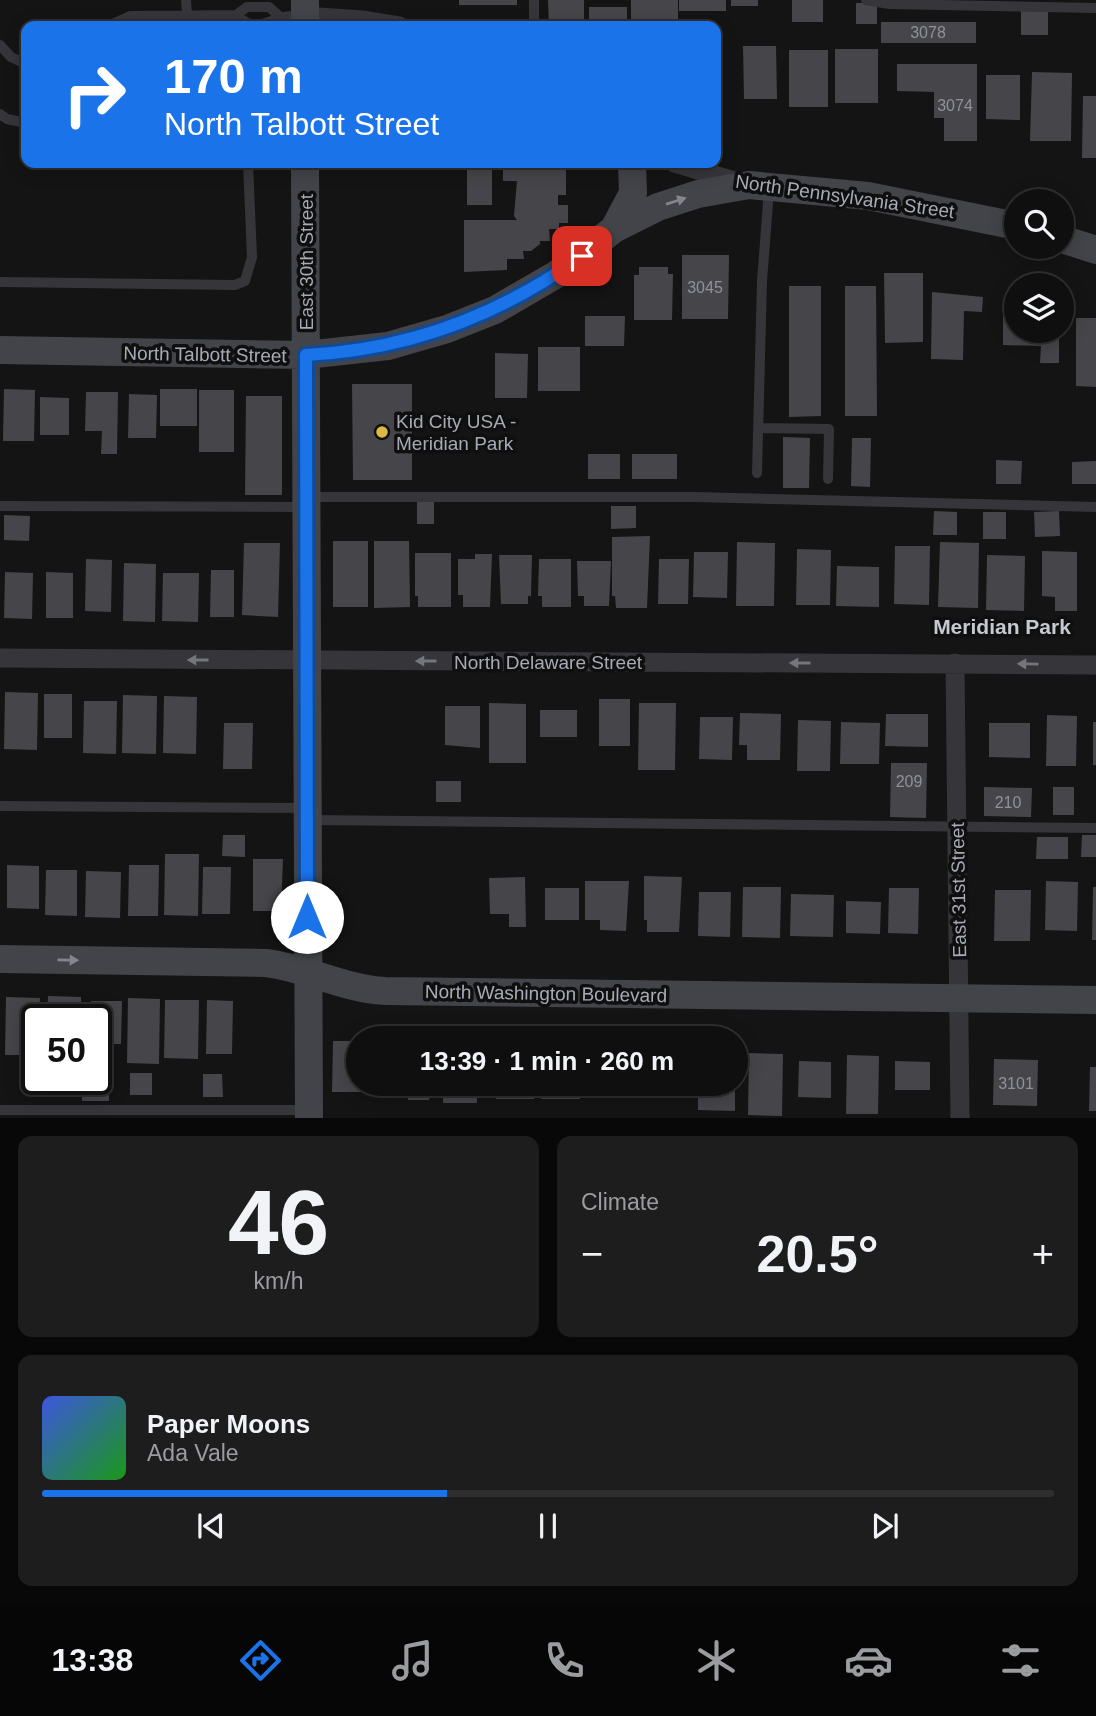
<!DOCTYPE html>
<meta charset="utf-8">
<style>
:root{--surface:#0f0f10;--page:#1d1d1e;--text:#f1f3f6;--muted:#9b9c9f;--line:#2f2f30;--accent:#1a73e8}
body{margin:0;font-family:Helvetica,sans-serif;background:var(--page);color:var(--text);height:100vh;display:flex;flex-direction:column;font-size:26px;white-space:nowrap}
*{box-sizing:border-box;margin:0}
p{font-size:23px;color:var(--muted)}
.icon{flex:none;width:38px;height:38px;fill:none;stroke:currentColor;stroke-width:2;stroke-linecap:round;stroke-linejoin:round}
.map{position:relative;height:1118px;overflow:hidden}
.sheet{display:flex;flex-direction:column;gap:18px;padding:18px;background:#080809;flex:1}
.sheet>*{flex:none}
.top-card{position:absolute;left:21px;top:21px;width:700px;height:147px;border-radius:14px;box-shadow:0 4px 18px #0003,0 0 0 2px var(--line);background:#1a73e8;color:#fff;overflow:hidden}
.tools{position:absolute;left:1004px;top:189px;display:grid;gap:14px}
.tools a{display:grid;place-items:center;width:70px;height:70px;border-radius:50%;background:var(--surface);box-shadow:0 4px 18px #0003,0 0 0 2px var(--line);font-size:35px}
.speed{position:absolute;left:21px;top:1004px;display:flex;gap:14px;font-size:35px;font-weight:700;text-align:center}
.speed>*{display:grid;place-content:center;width:91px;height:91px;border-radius:50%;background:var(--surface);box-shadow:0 4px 18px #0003,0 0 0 2px var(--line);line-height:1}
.speed .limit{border:4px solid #111;border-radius:10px;background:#fff;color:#111}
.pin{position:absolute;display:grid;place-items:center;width:60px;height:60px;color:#fff;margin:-30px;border-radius:14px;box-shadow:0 4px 10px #0006}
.me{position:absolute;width:77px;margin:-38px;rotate:0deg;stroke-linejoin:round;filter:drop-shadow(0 0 5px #0008)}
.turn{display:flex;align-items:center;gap:24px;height:147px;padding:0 28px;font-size:32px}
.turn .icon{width:91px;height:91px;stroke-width:2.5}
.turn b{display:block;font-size:49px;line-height:60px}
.big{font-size:52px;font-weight:700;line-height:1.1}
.sheet .widget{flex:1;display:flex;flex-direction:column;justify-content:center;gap:10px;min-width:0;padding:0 24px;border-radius:14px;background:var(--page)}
.sheet .dial{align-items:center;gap:0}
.dial b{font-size:91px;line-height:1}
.song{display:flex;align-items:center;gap:21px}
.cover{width:84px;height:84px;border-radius:10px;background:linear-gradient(135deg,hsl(230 70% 55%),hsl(120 70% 35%))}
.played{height:7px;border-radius:4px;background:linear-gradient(90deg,var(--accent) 40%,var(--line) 40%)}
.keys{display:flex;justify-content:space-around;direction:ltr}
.heat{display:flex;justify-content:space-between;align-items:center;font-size:38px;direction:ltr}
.sheet .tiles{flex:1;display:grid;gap:18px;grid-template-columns:1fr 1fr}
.widget:last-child{grid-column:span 2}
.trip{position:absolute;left:346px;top:1026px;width:402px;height:70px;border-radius:35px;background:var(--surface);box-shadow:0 4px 18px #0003,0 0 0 2px var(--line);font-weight:700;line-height:70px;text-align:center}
.tab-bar{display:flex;height:112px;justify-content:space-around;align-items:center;background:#060606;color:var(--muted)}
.tab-bar .icon{width:49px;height:49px}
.tab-bar .selected{color:var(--accent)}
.tab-bar b{font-size:32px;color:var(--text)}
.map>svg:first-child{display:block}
.building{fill:#46464a}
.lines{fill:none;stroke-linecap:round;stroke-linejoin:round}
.lane{stroke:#35353a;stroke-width:10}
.street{stroke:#35353a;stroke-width:19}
.secondary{stroke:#434449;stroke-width:28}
.oneway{fill:#84868f}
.oneway2{fill:#74757d}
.route-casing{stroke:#114b97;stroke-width:18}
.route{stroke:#1a73e8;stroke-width:12}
.poi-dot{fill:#dcb945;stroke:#0f0f10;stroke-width:2.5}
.labels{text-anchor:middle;stroke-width:7;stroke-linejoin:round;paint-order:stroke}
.number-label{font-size:16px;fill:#8f919a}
.street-label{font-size:19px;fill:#a7aab4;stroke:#0f0f10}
.poi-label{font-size:19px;fill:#a7aab4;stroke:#0f0f10;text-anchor:start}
.neighbourhood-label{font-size:21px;font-weight:bold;fill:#c7c9d0;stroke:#0f0f10}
</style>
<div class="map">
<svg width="1096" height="1118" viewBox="0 0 1096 1118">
<rect width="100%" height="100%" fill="#141415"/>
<path class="building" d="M459,0H517V5H459Z
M548,0H584V26H549Z
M631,0H678V26H631Z
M679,0H726V11H679Z
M731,0H758V6H731Z
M792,0H823V22H792Z
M856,3H877V24H856Z
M589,7H627V26H589Z
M1021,11H1048V35H1021Z
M881,22H976V43H881Z
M743,46H776L777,99H744Z
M835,49H878V103H835Z
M789,50H828V107H789Z
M897,64H977V141H944V118H934V92L897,91Z
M1032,72L1072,73L1071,141H1030Z
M986,75H1020V120L986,119Z
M1083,96H1096V158H1082Z
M467,163H492V205H467Z
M515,163H566V195H558V205H568V223H559V229H549L550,241H540V244L531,251H523L524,259H507V270L464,272V220H517L514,216L517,181H503V167H515Z
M682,255H729L728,319H682Z
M639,267H668V274H673L672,320H634V275H639Z
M884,273H923V342L885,343Z
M789,286H821V416L789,417Z
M845,286H876L877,416H845Z
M932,292L983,297L982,312L964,311L963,360L931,359Z
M1003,310H1017V331H1059V363H1040L1041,346L1003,345Z
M585,316H625L624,346H585Z
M1076,318H1096V387L1076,386Z
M538,347H580V391H538Z
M495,353L528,354L527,398H495Z
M352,384H412V480H353Z
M4,389L35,390L34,441H3Z
M160,389H197V426H160Z
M199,390H234V452H199Z
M86,392H118L117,454H101L102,431H85Z
M129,394L157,395L156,438H128Z
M246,396H282V495H245Z
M40,397L69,398V435H40Z
M783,437L810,438L809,488H783Z
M852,438H871L870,487L851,486Z
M588,454H620V479H588Z
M632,454H677V479H632Z
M996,460L1022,461L1021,484H996Z
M1096,461V484H1072V462Z
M417,501H434V524H417Z
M611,506H636V528L611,529Z
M934,511L957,512V535H933Z
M1059,511L1060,536L1035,537L1034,512Z
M983,512H1006V539H983Z
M4,515L30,516L29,541L4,540Z
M650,536L647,608H616L615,596H612V537Z
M333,541H368V607H333Z
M374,541H409L410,607L374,608Z
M737,542L775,543L774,606H736Z
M940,542L979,543L978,608L938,607Z
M244,543H280L278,617L242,615Z
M895,546H930L929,605L894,604Z
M797,549L831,550L830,605H796Z
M1042,551L1077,552V611H1055V597L1042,596Z
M694,552H728L727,598L693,597Z
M415,553H451V607H418V596H415Z
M475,554H492L490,607H463V595H458V559H475Z
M499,555H532L531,596H528V604H501Z
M987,555L1025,556L1024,611L986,610Z
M86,559L112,560L111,612L85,611Z
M539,559H571V607H542V596H538Z
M659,559H689L688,604H658Z
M577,561H611L609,606H584V596H578Z
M124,563L156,564L155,622L123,621Z
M837,566L879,567V607L836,606Z
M211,570H234V617H210Z
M5,572L33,573L32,619L4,618Z
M46,572L73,573V618H46Z
M163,573H199L198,622L162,621Z
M5,692L38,693L37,750L4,749Z
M44,694H72V738H44Z
M123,695L157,696L156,754L122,753Z
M164,696L197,697L196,754L163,753Z
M599,699H630V746H599Z
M84,701H117L116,754L83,753Z
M489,703L526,704V763H489Z
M639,703H676L675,770H638Z
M445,706H480V748L445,745Z
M540,710H577V737H540Z
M740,713L781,714L780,760H747V745H739Z
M886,714H928V747L885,746Z
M1047,715L1077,716L1076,766H1046Z
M700,717H733L732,760L699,759Z
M798,720L831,721L830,771H797Z
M841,722L880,723L879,764H840Z
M1093,722H1096V765H1093Z
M224,723H253L252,769H223Z
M989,723H1030V758L989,757Z
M891,763H927L926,818L890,817Z
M436,781H461V802H436Z
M984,787L1032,788L1031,817L984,816Z
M1053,787H1074V815H1053Z
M223,835H245V857L222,856Z
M1082,835H1096V857H1081Z
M1037,837H1068V859H1036Z
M165,854H199L198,916L164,915Z
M253,859H283L281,911H253Z
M7,865L39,866V909L7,908Z
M129,865H159L158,916H128Z
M203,867H231L230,914H202Z
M46,870H77V916L45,915Z
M86,871L121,872L120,918L85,917Z
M644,876L682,877L679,932H647V920H644Z
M525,877L526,927H509V914H490L489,878Z
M585,881H629L626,931L600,930V920H585Z
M1046,881L1078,882L1077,931L1045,930Z
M743,887H781L780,938L742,937Z
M1093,887H1096V940H1092Z
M545,888H579V920H545Z
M889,888H919L918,934L888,933Z
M995,890H1031L1030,941H994Z
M699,892H731L730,937L698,936Z
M791,894L834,895L833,937L790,936Z
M846,901L881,902L880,934L846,933Z
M48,996L81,997V1020H47Z
M6,997L40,998L37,1055H5Z
M128,998L160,999L159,1064L127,1063Z
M165,1000H199L198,1059L164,1058Z
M207,1000L233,1001L232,1054H206Z
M91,1001H122L121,1044H96V1020H91Z
M333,1041H359V1083H362V1092H332Z
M749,1053L783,1054L782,1116L748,1115Z
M847,1055L879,1056L878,1114H846Z
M994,1059L1038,1060L1037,1106L993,1105Z
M799,1061L831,1062V1098L798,1097Z
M895,1061L930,1062V1090H895Z
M1090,1067H1096V1111H1089Z
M96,1068H109V1101H82V1080H96Z
M130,1073H152V1095H130Z
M203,1074H222L223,1097H203Z
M399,1083H432L429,1100H408V1091H399Z
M443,1083H477V1103H443Z
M496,1083H534V1099H496Z
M541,1083H580V1099H541Z
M640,1083H673V1091H640Z
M698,1083H735V1111L698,1110Z"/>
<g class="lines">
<path class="lane" d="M186,0L187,15
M534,0V26
M866,0L889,4L1096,8
M236,15C253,30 261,25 279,18C286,15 296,16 303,16
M108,26L130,16L236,15L247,7H269L280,17
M0,45L11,57L26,64
M0,114L7,119L26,123
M0,282L235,285L245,281L252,257L248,163
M759,428L829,429L828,479
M757,473L762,281L769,190
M309,497H696L1096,507
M0,506L304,507
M0,806L307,808
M309,820L1096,828
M0,1110H305"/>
<path class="street" d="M305,16L362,20L399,26
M674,163L745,184
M0,658L1096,665
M955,663L960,1118"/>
<path class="secondary" d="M305,0V26
M305,163L309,1118
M614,229L633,193L632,163
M1062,239L1096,250
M0,350L306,355L388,346L447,329L495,310L557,274L614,229L658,207L698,194L749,185L868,196L1017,226
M0,959L266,963C307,968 344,989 385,991L1096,1000"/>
</g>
<defs><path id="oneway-solid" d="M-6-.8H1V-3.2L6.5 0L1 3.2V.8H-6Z" transform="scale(1.75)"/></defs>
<g class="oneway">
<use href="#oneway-solid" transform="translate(676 201) rotate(-18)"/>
<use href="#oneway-solid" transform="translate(68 960) rotate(1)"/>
</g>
<g class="oneway2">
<use href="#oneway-solid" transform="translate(198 660) rotate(-180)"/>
<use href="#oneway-solid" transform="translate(426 661) rotate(-180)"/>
<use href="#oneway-solid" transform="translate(800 663) rotate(-180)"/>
<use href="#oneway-solid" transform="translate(1028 664) rotate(-179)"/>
</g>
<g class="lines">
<g class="route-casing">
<path id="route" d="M307,917L306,355C408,350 499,316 582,256"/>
</g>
<use href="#route" class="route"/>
</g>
<circle class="poi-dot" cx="382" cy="432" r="7"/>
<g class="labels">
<g class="number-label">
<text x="928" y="38">3078</text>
<text x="955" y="111">3074</text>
<text x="705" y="293">3045</text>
<text x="909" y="787">209</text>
<text x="1008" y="808">210</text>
<text x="1016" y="1089">3101</text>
</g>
<g class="street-label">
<text transform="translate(845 196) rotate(8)" y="7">North Pennsylvania Street</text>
<text transform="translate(306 262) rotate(-90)" y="7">East 30th Street</text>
<text transform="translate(205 354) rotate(1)" y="7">North Talbott Street</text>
<text x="548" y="669">North Delaware Street</text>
<text transform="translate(958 890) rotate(-91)" y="7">East 31st Street</text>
<text transform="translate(546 993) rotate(1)" y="7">North Washington Boulevard</text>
</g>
<g class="poi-label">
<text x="396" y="428">Kid City USA -<tspan x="396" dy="22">Meridian Park</tspan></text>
</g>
<g class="neighbourhood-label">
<text x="1002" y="634">Meridian Park</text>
</g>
</g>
</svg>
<div class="tools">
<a><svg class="icon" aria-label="search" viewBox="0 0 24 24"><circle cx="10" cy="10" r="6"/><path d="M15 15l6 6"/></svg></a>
<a><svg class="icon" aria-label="layers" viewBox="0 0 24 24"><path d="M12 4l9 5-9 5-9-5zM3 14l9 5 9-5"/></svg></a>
</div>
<div class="speed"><div class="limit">50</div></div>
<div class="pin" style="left:582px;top:256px;background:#d93025"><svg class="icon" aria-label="arrive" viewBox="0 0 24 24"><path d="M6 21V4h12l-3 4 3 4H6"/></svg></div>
<svg class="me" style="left:307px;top:917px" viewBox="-20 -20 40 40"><circle r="19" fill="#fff"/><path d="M0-13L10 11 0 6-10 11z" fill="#1a73e8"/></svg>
<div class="trip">13:39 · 1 min · 260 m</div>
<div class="top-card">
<div class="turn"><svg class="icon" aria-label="right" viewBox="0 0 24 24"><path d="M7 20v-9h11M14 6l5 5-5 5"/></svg><div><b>170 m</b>North Talbott Street</div></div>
</div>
</div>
<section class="sheet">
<div class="tiles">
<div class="widget dial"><b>46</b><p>km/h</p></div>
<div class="widget"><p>Climate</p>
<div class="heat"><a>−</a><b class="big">20.5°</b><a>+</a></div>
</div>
<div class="widget">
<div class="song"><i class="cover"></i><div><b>Paper Moons</b><p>Ada Vale</p></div></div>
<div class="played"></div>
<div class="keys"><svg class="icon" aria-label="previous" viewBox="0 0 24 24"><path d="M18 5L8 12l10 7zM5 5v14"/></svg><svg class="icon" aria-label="pause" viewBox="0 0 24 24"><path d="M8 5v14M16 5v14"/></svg><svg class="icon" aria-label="next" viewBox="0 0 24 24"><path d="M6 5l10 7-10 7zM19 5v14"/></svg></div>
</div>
</div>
</section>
<nav class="tab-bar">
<b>13:38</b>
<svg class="icon selected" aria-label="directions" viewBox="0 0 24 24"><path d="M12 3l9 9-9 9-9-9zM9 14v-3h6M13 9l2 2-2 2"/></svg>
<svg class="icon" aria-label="music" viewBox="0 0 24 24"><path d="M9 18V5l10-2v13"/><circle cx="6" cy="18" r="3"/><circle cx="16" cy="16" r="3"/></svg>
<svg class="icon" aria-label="phone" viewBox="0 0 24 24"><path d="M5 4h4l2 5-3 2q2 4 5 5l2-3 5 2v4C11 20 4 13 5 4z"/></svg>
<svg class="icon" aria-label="climate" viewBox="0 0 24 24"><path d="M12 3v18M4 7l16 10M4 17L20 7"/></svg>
<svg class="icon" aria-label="car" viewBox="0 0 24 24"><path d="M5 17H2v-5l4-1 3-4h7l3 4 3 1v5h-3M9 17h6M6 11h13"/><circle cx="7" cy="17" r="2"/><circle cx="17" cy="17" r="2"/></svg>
<svg class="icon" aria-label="filters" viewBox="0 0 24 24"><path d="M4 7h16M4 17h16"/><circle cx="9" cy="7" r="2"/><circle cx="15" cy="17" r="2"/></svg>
</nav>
